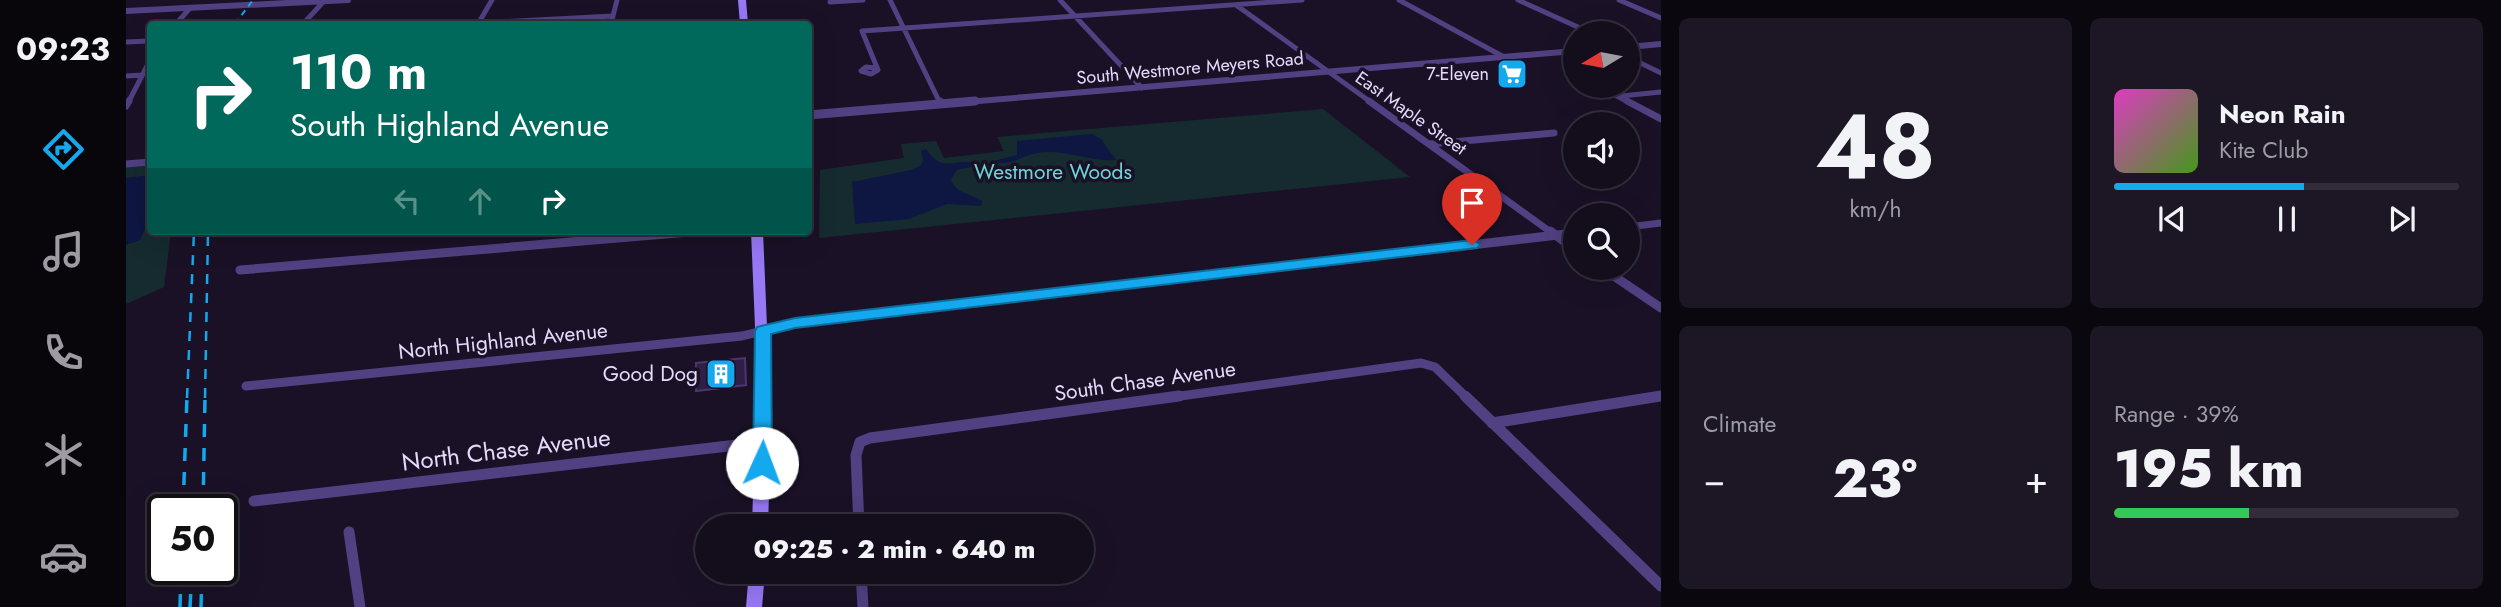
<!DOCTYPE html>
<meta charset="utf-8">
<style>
:root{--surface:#140d1c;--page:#1d1625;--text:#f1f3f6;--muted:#9d9ca3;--line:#332d3b;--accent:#14a8ee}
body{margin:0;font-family:Jost,sans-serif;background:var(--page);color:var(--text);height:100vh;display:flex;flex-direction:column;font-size:26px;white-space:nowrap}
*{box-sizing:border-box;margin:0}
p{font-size:23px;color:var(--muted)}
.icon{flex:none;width:38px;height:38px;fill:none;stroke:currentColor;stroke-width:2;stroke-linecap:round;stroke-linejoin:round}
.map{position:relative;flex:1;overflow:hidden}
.details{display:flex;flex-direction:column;gap:18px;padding:18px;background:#0b070f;width:840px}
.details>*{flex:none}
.guide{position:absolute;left:21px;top:21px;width:665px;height:214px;border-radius:7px;box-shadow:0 7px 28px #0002,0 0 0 2px var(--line);background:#00695c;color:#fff;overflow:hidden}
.needle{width:46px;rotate:260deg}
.tools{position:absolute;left:1437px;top:21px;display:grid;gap:14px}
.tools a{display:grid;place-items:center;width:77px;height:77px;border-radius:50%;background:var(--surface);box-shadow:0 7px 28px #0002,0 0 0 2px var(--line);font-size:35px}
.speed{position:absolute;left:21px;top:494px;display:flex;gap:14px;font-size:35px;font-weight:700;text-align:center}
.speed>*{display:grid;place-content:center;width:91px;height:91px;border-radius:50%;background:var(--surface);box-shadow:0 7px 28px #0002,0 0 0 2px var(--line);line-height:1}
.speed .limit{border:4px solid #111;border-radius:10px;background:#fff;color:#111}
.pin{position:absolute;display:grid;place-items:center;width:60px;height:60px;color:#fff;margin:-72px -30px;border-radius:50% 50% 50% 0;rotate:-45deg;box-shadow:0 0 7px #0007}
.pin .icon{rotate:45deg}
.me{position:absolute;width:77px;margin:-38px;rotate:2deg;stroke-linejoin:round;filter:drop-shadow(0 0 5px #0008)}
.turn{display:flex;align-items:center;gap:24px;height:147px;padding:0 28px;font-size:32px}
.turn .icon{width:91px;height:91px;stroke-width:2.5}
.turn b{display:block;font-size:49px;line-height:60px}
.lanes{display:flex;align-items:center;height:66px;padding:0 28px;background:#0003;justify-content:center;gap:35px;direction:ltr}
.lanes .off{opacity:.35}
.big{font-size:52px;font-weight:800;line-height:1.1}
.details .card{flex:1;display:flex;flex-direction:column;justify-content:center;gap:10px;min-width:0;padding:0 24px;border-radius:10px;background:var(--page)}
.details .dial{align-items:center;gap:0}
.dial b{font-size:91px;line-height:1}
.song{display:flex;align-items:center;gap:21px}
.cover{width:84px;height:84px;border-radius:10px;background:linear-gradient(135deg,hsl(310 70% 55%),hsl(100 70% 35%))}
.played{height:7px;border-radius:4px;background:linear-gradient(90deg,var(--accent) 55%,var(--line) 55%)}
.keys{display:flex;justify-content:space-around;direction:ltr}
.heat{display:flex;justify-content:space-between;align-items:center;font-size:38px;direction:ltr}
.charge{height:10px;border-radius:5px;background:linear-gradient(90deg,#34c759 39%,var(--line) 0)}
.details .tiles{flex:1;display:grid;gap:18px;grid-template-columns:repeat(2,1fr)}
.trip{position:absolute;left:569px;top:514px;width:399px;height:70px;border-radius:35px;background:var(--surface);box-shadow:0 7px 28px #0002,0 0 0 2px var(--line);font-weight:800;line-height:70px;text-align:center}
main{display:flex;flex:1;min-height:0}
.menu{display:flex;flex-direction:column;width:126px;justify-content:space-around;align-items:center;background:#08050b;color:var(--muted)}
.menu .icon{width:49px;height:49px}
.menu .current{color:var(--accent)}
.menu b{font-size:32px;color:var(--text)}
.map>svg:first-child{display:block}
.green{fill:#152b30}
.water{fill:#0e1642}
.building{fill:#2f1f46;stroke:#4d3370;stroke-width:2}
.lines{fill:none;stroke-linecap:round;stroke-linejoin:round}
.minor-far3{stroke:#514082;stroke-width:5}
.minor-far2{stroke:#514082;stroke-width:7}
.minor-far1{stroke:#514082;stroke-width:9}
.minor{stroke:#514082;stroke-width:11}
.tertiary-far1{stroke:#514082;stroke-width:6}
.tertiary{stroke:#514082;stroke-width:9}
.secondary-far2{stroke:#9778f5;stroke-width:8}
.secondary-far1{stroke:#9778f5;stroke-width:12}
.secondary{stroke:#9778f5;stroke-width:16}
.rail-far2{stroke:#14a8ee;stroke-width:2;stroke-dasharray:6 5;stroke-linecap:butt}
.rail-far1{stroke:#14a8ee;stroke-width:2.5;stroke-dasharray:10 9;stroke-linecap:butt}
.rail{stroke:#14a8ee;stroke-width:3.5;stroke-dasharray:13 11;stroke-linecap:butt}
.route{fill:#14a8ee;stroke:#0d6d9b;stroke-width:2}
.labels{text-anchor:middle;stroke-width:7;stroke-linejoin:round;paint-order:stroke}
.far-street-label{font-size:18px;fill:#e5dafc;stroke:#1a1126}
.far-poi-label{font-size:18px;fill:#e5dafc;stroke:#1a1126;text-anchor:end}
.park-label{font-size:21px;fill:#6ad8d5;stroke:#1a1126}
.street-label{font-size:21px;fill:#e5dafc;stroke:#1a1126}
.poi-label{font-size:21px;fill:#e5dafc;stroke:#1a1126;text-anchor:end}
.near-street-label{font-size:24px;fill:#e5dafc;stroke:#1a1126}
</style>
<main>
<nav class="menu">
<b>09:23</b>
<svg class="icon current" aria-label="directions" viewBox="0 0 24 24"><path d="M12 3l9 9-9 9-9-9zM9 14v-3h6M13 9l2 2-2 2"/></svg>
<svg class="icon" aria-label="music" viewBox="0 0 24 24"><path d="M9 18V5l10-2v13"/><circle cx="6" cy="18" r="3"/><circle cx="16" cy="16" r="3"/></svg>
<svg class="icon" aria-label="phone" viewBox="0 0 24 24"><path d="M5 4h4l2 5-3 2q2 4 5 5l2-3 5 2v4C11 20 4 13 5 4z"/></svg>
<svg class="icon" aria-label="climate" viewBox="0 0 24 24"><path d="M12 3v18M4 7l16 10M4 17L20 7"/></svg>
<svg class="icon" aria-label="car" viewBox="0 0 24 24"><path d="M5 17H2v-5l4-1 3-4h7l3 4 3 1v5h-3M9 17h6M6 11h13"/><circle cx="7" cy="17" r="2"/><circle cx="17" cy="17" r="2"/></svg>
</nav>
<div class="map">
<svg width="1535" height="607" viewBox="0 0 1535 607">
<rect width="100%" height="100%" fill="#1a1126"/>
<path class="green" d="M1197,109L1284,177L693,238L694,170L778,158L775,144L810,141L818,158L878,151L871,137Z
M24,163V231H45L38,287L0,304V164Z"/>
<path class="water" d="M966,134L975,139L990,160C963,162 938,148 911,153C896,155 882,168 868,161L891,155V141Z
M800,149C819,177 831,154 853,165L831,170L825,179C830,194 844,193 856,201L855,206L821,204L783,219L729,224L726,182L785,170L794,166L797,161L795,151Z
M24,175V218L14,240L0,245V178Z"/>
<path class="building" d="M619,358L620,385L570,391V363Z"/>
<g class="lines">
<path class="minor-far3" d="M764,0L814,103
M934,0L1016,88
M1273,0L1378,57
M1392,0L1465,33
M1493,0L1535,18
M704,2L737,0
M1110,5L1246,103
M50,24L64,8
M177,24L199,0
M336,24L487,16
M352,24L366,0
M485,24L491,0
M0,42L24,41
M1502,57L1535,73
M749,68L740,67L735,71L745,74L752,70L736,31L1176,0
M0,76L16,75
M1472,86L1504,103
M1495,96L1535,92
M2,103L24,60"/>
<path class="minor-far2" d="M814,101L815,104
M1243,101L1426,233
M1501,101L1535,119
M0,106L3,101
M1303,144L1428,133
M0,164L24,162
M1502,227L1535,223
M557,233L575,231"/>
<path class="minor-far1" d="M1424,231L1449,249
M1476,268L1535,308
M114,270L575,231
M120,386L616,336L669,323L1449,233
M1040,398L1295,363L1309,367L1341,398
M1525,398L1535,396"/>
<path class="minor" d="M1339,396L1535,586
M1366,423L1535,396
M128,501L637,442
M733,527L730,455L734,442L744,438L1053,396
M223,532L234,607
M735,572L737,607"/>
<path class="tertiary-far1" d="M0,11L222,0
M1502,47L1535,44
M828,103L1449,51"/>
<path class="tertiary" d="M682,115L849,101"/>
<path class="secondary-far2" d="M616,0L618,24"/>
<path class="secondary-far1" d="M631,231L638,398"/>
<path class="secondary" d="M634,527L638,396
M628,607L631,572"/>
<path class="rail-far2" d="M109,24L127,0"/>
<path class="rail-far1" d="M61,398L68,231
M79,398L82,231"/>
<path class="rail" d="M57,509L61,396
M77,509L79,396
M54,607L55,569
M64,607L66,569
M75,607L76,569"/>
</g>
<path class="route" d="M1346,240L1351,242L1354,245L1351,248L669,328L645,334L646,463L643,468L636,470L630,468L627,463L629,331L631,327L669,318Z"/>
<defs>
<g id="supermarket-square" transform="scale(1.575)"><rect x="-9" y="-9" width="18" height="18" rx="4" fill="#14a8ee" stroke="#1a1126"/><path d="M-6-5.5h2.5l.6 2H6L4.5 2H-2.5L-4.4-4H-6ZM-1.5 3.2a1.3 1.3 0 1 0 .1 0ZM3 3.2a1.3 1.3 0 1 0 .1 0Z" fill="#fff"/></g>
<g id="building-square" transform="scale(1.575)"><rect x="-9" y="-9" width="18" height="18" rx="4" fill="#14a8ee" stroke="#1a1126"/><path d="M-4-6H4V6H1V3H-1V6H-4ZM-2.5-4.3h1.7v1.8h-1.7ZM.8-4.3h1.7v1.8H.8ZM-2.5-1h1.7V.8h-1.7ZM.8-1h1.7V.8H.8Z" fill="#fff"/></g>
</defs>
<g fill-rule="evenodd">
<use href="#supermarket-square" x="1386" y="74"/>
<use href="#building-square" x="595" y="374"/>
</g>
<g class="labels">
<g class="far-street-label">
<text transform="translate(1064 68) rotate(-5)" y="6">South Westmore Meyers Road</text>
<text transform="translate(1285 113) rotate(35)" y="6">East Maple Street</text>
</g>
<g class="far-poi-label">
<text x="1363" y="80">7-Eleven</text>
</g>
<g class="park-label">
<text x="927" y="179">Westmore Woods</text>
</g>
<g class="street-label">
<text transform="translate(377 341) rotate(-6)" y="7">North Highland Avenue</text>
<text transform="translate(1019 381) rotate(-8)" y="7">South Chase Avenue</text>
</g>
<g class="poi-label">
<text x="572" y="381">Good Dog</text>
</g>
<g class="near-street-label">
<text transform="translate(380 450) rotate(-7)" y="8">North Chase Avenue</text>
</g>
</g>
</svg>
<div class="tools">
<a><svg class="needle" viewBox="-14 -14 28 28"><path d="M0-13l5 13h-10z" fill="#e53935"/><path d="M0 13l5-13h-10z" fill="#9d9ca3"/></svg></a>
<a><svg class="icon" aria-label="sound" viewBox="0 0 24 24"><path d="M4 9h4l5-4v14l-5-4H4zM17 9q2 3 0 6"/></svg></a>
<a><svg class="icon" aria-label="search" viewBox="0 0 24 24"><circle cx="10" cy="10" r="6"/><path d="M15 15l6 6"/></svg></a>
</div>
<div class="speed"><div class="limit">50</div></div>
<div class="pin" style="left:1346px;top:245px;background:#d93025"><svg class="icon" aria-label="arrive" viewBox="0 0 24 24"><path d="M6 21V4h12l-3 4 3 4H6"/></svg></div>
<svg class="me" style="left:636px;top:463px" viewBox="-20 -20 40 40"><circle r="19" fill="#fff"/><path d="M0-13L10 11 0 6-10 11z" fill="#14a8ee"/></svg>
<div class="trip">09:25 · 2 min · 640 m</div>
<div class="guide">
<div class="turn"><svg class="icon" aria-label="right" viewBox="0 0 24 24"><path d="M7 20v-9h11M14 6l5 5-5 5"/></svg><div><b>110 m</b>South Highland Avenue</div></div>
<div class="lanes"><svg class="icon off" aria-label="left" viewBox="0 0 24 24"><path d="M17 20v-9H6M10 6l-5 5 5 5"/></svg><svg class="icon off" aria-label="ahead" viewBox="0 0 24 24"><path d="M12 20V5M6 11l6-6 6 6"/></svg><svg class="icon" aria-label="right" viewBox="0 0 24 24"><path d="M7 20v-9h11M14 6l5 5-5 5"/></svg></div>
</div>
</div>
<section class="details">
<div class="tiles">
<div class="card dial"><b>48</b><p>km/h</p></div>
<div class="card">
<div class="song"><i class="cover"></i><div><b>Neon Rain</b><p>Kite Club</p></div></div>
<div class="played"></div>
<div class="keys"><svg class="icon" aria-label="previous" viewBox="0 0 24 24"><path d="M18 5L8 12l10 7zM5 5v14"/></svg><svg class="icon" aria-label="pause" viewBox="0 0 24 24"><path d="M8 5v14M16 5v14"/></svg><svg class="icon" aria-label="next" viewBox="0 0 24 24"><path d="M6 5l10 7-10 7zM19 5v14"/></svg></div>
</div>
<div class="card"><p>Climate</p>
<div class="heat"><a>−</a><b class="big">23°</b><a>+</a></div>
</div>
<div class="card"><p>Range · 39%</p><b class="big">195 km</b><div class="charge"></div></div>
</div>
</section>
</main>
